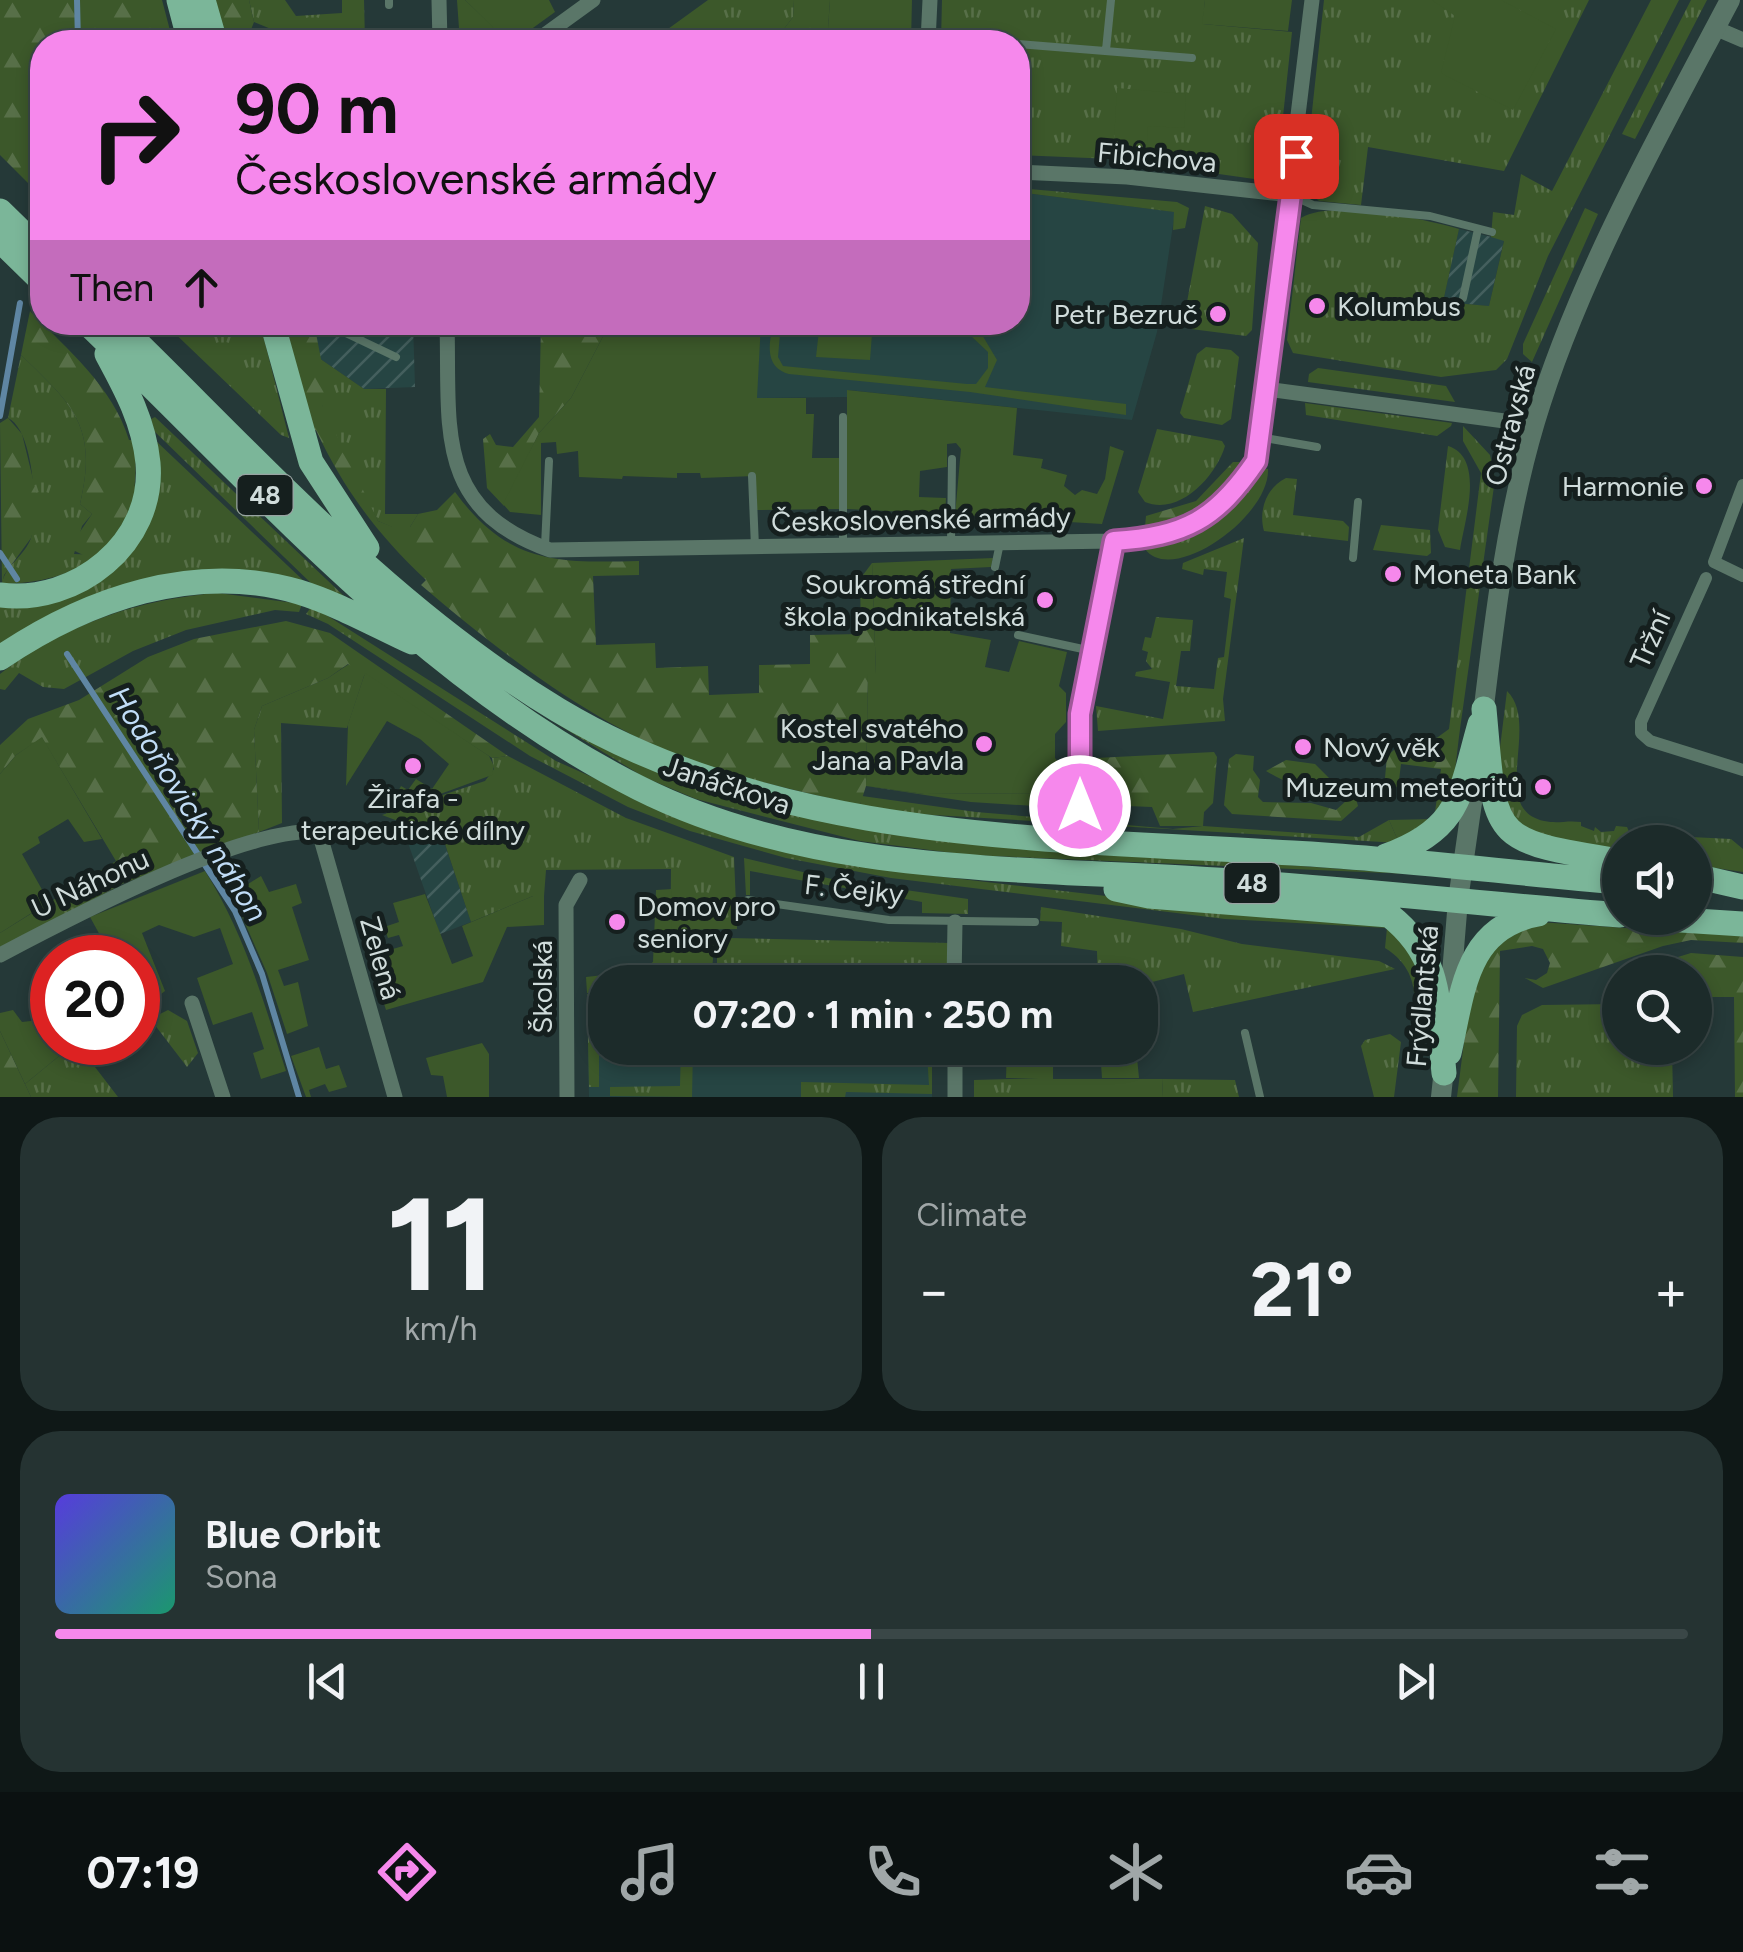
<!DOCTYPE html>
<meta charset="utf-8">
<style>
:root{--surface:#1c2b2a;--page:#253332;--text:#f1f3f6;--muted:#a0a7a8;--line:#3a4747;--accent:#f688ec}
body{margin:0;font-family:Figtree,sans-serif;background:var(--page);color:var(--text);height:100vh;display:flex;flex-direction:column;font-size:38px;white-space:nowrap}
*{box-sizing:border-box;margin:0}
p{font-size:32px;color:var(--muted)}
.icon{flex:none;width:55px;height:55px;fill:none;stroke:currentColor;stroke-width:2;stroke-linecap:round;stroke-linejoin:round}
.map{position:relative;height:1097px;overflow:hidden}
.side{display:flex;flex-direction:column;gap:20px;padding:20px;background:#0f1817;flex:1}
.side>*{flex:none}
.hud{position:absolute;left:30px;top:30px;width:1000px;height:305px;border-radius:40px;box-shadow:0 5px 15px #0003,0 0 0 2px var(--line);background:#f688ec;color:#111;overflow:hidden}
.fabs{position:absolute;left:1602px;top:825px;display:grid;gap:20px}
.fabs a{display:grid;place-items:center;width:110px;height:110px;border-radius:50%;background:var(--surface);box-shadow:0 5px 15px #0003,0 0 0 2px var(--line);font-size:50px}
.speed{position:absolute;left:30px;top:935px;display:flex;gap:20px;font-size:50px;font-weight:700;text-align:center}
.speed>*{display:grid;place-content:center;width:130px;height:130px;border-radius:50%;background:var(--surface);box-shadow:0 5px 15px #0003,0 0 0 2px var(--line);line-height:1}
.speed .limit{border:15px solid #d22;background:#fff;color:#111}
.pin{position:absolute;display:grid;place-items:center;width:85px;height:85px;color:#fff;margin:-42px;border-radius:20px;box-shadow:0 5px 15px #0006}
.me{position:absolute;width:110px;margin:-55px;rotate:0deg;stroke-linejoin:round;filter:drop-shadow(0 0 8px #0008)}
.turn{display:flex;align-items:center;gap:35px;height:210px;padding:0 40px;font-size:45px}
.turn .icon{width:130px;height:130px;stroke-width:2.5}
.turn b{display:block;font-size:70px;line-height:85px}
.then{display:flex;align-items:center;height:95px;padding:0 40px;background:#0003;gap:20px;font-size:38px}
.big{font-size:75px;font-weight:700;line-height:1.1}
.side .tile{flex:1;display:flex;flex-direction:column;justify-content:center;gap:15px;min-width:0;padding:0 35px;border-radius:40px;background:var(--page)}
.side .dial{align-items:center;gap:0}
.dial b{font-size:130px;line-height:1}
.song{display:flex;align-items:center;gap:30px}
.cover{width:120px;height:120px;border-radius:15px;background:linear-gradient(135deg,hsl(250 70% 55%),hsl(160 70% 35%))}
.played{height:10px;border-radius:5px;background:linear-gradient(90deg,var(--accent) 50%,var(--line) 50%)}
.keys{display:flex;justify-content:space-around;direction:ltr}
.heat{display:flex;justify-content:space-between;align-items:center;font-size:55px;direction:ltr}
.side .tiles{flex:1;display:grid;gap:20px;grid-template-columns:1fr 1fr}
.tile:last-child{grid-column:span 2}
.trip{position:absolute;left:588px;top:965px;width:570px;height:100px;border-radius:40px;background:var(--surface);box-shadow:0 5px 15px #0003,0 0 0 2px var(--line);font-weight:700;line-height:100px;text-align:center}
.tabs{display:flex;height:160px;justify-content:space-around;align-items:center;background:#0b1111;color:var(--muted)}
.tabs .icon{width:70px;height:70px}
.tabs .active{color:var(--accent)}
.tabs b{font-size:45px;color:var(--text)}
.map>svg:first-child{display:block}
.built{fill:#264543}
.industrial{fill:url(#industrial-furrows)}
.grass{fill:url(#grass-tufts)}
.forest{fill:url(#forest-firs)}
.garden{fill:#3c582a}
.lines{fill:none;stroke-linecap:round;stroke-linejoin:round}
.stream{stroke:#5f86a3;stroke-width:6}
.service{stroke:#5a7668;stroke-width:8}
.pedestrian{stroke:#5a7668;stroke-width:12}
.minor{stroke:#5a7668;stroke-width:15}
.tertiary{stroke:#5a7668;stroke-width:20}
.primary{stroke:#7bb699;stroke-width:25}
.route-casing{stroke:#a05899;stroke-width:25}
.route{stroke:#f688ec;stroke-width:18}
.poi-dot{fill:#f688ec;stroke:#151f1e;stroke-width:4}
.labels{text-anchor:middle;stroke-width:10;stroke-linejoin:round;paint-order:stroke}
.shield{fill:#151f1e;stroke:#98a3a2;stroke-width:2.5}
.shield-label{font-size:25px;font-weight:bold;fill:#d0dcdb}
.street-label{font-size:28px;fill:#d0dcdb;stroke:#151f1e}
.poi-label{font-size:28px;fill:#d0dcdb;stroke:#151f1e;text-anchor:end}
.water-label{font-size:30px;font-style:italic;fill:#c1ddf7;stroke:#151f1e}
</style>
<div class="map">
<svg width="1743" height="1097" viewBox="0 0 1743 1097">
<defs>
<pattern id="industrial-furrows" width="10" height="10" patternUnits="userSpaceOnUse" patternTransform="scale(2.5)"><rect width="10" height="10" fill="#264543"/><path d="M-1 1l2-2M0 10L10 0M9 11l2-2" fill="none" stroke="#445f5e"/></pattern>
<pattern id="grass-tufts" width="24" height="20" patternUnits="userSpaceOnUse" patternTransform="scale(2.5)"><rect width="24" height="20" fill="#3c582a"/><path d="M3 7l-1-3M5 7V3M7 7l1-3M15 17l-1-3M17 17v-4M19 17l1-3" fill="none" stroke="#576f48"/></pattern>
<pattern id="forest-firs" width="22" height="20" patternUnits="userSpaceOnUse" patternTransform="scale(2.5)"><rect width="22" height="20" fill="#3c582a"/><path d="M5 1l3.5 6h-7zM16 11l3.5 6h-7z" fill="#576f48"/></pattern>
</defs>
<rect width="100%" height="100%" fill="#253938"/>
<path class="built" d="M1018,192L1175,212L1157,332L1132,420L848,390L847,397L756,398L761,323L1018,322Z
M587,994H605V1048H932V1097H589Z"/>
<path class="industrial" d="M1459,229L1504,240L1489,306L1443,302Z
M314,323H413L415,387L364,389L319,358Z
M422,836L445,845L471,922L440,934L407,840Z"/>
<path class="grass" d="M249,0H285L296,16L342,13V0H364L365,42H303L254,22Z
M457,0H465L505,38L526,33L513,42H460Z
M708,0H794L793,17L774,42H650Z
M942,0H1205L1203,24L1292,32L1276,182L1113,159L1018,155V42H941Z
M1324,0H1589L1504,171L1368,147L1361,205L1319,201L1304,186Z
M1651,0H1679L1548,256L1507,359L1496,370L1441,377L1293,353L1287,340L1301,218C1332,199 1424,219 1459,229L1443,302L1489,306L1504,241L1491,237L1493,212L1514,215L1521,174L1552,191Z
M1691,0H1707L1635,139L1622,134Z
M1018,188L1177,202L1189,208L1185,228L1173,230L1174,212L1018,192Z
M1205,206L1232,214L1258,243L1252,330L1246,336L1191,329L1184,318Z
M1585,208L1598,214L1532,362L1523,354V344Z
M164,323H260L289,438L281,435Z
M1206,347L1231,350L1239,357L1231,419L1222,425L1184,418L1180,413L1197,354Z
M21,355C74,406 98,427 80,504L92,514L82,526L74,554L100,555C69,576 40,583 2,584C5,565 25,556 31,538C38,512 34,430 8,418Z
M319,358L364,389H386L385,514H418L410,527H392L378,521C363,492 325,436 322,405C321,388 323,375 319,358Z
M1318,368L1446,386L1455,402L1308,382L1309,374Z
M1305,403L1452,423L1451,426L1437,436L1306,415Z
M155,417L345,597L314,586L154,431L151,419Z
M1463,426L1490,455L1495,479L1460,729H1449L1481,473L1463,441Z
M1157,429L1222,441L1225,446C1216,476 1180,516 1145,502L1138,492Z
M156,441L307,584C272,580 234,570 200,571C126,575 65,613 0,646V606L35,607L85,589Z
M1448,446C1486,458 1464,522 1460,550L1445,547L1438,530Z
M1260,468L1268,469C1270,517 1172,586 1145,549C1198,540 1235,517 1260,468Z
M1286,478L1297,479L1293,515L1343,521L1349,527L1348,541L1264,531C1258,510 1267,487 1286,478Z
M1381,525L1430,530L1431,553L1427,556L1373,550Z
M1244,538L1223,699L1225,721L1098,731L1096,706L1163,719L1170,682L1135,676L1136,672L1152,669L1146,661L1148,652L1142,650L1145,637L1151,638L1156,617L1193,620L1190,651H1181L1176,686L1214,689L1218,658L1224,657L1231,599L1224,597L1227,572L1204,569L1203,575L1182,569L1183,563Z
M218,593L302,604L299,612L275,610L186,630L133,651L64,689L43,687L19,673L5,690L0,689V674C62,625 140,599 218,593Z
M312,606L556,761L702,826L927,875L1149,901L1362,916L1404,937L1425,991L1422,1048L1411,1050C1414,1009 1425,973 1385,948L1387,928L1225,919L891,878L786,858L690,831L628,807L530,756L328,624L306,614Z
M349,664L365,673L347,728L281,723L282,823L259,832L254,730L262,706L328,678Z
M1507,691C1541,724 1488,809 1544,821C1559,824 1566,820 1581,822V826L1594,831L1595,827L1601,832L1614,831L1616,826L1627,827L1630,834L1731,839L1743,849V872L1695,865V842H1620V854L1521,831L1496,780Z
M554,722C670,783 788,818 917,838L1410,874L969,855L860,841L696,799L644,777Z
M508,756L626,818L734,857L737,929L680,930V934L715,935L711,982H670L671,869L546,870L544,896H533L471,922L443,838L382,815L485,781L494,769L492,758Z
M866,786L924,794L1065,793L1050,807L971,802Z
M862,796L976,812L1173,829L1203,826L1359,837L1389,820L1399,843L917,814L860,805Z
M744,858L836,880L968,899V914L922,913V902L750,871V895H746Z
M116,861L122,884L0,950V933Z
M1041,907L1181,929L1242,944L1379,961L1395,969L1193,1012L1184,974L1140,985L1098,982L1097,951L1061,946L1062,922L1040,921Z
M728,938L950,943V982H717V953Z
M587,994H605V1046L599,1047V1087H589Z
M1620,1004V1048H1672L1673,1097H1516L1517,1026L1522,1015L1542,1005Z
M168,1010L187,1021L198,1053L187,1067L151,1020L138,1030V1025Z
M1390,1034L1401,1042L1394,1097H1374L1361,1046L1365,1040Z
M75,1043H96L85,1054L118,1097H31L25,1084Z
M681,1048H693L692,1097L610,1096V1087L680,1086Z
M804,1048H932V1094L846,1092L845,1097H801V1082L929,1085L927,1053Z
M1100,1048H1136L1139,1078H1102Z
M1039,1078V1097H974V1080Z
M1162,1079L1235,1080L1239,1097H1163Z"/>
<path class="forest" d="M0,0H162L173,42H42V197L0,155Z
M214,0H249L254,22L246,42H225Z
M794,0H830L827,42H774L793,17Z
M30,311C68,350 113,387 129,440H135C137,499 135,507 100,555L87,557L69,548L92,514L80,504C98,427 74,406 21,355Z
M286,323H314L326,385L322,405L378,521L393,527H410L418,514L437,510L455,492C508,564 556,563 639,561V575L593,576L596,645L655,643L656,668L708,666L709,695L759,693V665L810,664V635L861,634L860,579L872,563L876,674L868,675L866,786L860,805C803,792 745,780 690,760C595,726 497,650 421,585L426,580C378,535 344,490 316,430L310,433Z
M541,323H610L571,398L539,433L504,506L487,488L483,439L490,434L496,445L513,447L539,417Z
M8,418L22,434L40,508L31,538L4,575L2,584L0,423Z
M1233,462H1240C1221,501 1188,523 1145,527L1146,516L1196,501Z
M286,621L330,633L508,756L492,758L348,664L328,678L262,706L254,730L259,832L122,884L116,861L42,738L16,755L0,774V745L28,719L79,700L148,657L194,639Z
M1449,729H1460C1453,779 1456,827 1399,843L1389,820L1434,819L1441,769L1401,764L1398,788L1385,778L1387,756L1402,743L1427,745Z
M1214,752L1217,757L1213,803L1204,812L1203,826H1160L1152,807L1103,805L1095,798L1096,758Z
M1236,754L1254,756L1253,770L1260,780L1258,797L1263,802L1311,803L1336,810L1347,800L1348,785H1352L1358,806L1341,821L1232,814L1224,805L1229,759Z
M1286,760L1315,764L1332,781L1320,790C1300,789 1283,781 1266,771Z
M1538,922L1743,936V943L1691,940L1663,946L1543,988L1525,978L1536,980L1547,973L1550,963L1543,949L1532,946L1500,951L1498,1097H1457L1470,995L1486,950Z
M1691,953L1743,957V1097H1735L1734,997H1695V972H1629Z
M0,1031L31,1097H0Z"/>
<path class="garden" d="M465,0H549L555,12L526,33L505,39Z
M830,0H912L911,42H827Z
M1205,0H1292L1288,31L1202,24Z
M1432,0H1501L1556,29L1513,110L1441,73L1455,16Z
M1117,88L1186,94L1184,128L1148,126L1146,161L1113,159Z
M610,323H761L757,398H806V414H814L812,458H839V509L757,510L755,476L701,478L700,473H677V478L623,476L622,479L579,477L578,451L557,454L556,442L541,443V515L510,512L503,504L539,433L571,398Z
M893,323L981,333L997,360L985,387L1126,404V415L970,392L789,374C767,368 768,348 772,330L780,323H797L780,334L778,357L783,366L967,384H976L988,368V352L970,335L809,323Z
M819,330L872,334L870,360L816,357Z
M847,390L1017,408L1013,455L1043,459L1041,468L1067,475L1064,486L1075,495L1082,490L1097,494L1105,479L1110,446L1124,451L1102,524L955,515L961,449L956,443L947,444V467L920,471L919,497L946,498L945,514L847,509Z
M993,558L991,567L951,569L950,633L991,640L985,667L1009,672L1019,641L1067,652L1059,686L1066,693V722L1055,734V758L1065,771V793L924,794L866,786L868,674H876L872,563Z
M365,673L489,756L494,766L492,775L386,814L401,786L408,790L416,779L432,789L449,764L420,739L387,721L346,786L348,724Z
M42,737L102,839L84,842L68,819L38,837L40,843L22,854L49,902L0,933V774L16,755Z
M205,871C245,935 263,1000 286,1071L261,1079L253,1053L264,1049L252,1012L213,1025L197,978L233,964L220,928L194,937L159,925L142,933L165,991L138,1012V958H81L107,948L90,917Z
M261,876L269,892L296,884L302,903L292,907L309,960L278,970L284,986L298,982L308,1026L287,1034L267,973L232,894Z
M672,889L670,982H605V994L587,993L586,977L639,971L653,962L656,890Z
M425,894L452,964L473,956L462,926L533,896H544V925L507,927L483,982L386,1010L369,956L403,946L399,935L388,938L384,927L399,922L393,903Z
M13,1010L22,1022L39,1020L52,1011V1042L75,1043L25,1084L0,1031V1013Z
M482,1043L489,1054V1097H447L443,1076L431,1075L426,1058Z
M319,1047L326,1069L339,1065L347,1087L329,1092L325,1084L309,1090L311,1097H306L291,1056Z
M734,1048H804V1063L734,1062Z
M1007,1048H1099L1053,1049V1079H1162L1163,1097H1039V1078H1006Z"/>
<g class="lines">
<path class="stream" d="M77,0L78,42
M38,207L42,193
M0,416L20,303
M0,553L17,579
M67,654L235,911L262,974L299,1097"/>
<path class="service" d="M389,0V5
M1018,44L1192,58
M1106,50L1111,0
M1291,195L1313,205L1430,216L1492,232
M1463,298L1478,229
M332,322L333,327L396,357
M1259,437L1317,447
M752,476L755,547
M951,544L952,459
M545,546L549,461
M843,546V417
M1353,558L1358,502
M995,567L1000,543
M1018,635L1092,651
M1080,806V714L1114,541
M748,900L889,920L1035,922
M1245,1033L1260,1097"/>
<path class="pedestrian" d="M1743,485L1714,562L1743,576
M1706,578L1641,722V733L1650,741L1743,770"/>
<path class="minor" d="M439,0L440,42
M1715,28L1743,40
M535,42L593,0
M928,42L930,0
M1018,172L1127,177L1291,195
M447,322C450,428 433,508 550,550L1114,541C1185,536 1217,520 1256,461L1312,0
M1266,389L1534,425
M0,955C68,919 246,825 319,832L395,1097
M954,982L955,922
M192,1003L223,1097
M955,1048V1097
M567,1097L566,905L580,880"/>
<path class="tertiary" d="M1482,723C1494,622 1506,519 1535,422C1578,278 1660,133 1730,0
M1449,1010L1458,900L1478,761
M1441,1097L1445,1059"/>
<path class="primary" d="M179,0L190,42
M203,0L215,42
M0,211L42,252
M0,240L42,281
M86,322C258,487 424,680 639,788C816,877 1024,867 1216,880C1351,889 1485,904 1620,915
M116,322C255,457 390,609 558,710C778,842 1045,838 1293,853C1403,859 1511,873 1620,882
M272,322L311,462L367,548
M0,595C76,605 155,543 148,463C144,422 126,389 107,354
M0,658C87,599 195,561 299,592C338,604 375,625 412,642
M1484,709C1496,840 1487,840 1620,861
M1386,856C1461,829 1460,794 1480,724
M1695,876L1743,887
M1116,889L1149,896L1389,915C1445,959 1437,1008 1444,1073
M1650,918L1743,924
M1449,1053C1463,992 1465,927 1538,914"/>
</g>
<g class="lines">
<g class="route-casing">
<path id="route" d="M1080,806V714L1114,541C1185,536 1216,520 1256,461L1296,156"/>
</g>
<use href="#route" class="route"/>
</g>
<g class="poi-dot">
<circle cx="1317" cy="306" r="10"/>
<circle cx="1218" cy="314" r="10"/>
<circle cx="1704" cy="486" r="10"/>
<circle cx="1393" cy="574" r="10"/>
<circle cx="1045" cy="600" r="10"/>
<circle cx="984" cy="744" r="10"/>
<circle cx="1303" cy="747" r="10"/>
<circle cx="413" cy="766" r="10"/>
<circle cx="1543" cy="787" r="10"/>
<circle cx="617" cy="922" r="10"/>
</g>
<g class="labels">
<g class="shield">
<rect x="237.5" y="475" width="55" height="40" rx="8"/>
<rect x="1224.5" y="863" width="55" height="40" rx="8"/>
</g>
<g class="shield-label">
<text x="265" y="504">48</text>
<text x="1252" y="892">48</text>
</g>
<g class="street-label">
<text transform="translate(1157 157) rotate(5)" y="10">Fibichova</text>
<text transform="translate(1510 425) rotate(-75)" y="10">Ostravská</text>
<text transform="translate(921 519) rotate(-1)" y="10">Československé armády</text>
<text transform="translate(1650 639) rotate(-66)" y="10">Tržní</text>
<text transform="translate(727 785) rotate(18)" y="10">Janáčkova</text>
<text transform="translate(90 883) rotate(-25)" y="10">U Náhonu</text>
<text transform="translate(854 889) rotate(6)" y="10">F. Čejky</text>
<text transform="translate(381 958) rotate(74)" y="10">Zelená</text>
<text transform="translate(542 987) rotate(-90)" y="10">Školská</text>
<text transform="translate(1422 996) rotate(-85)" y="10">Frýdlantská</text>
</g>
<g class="poi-label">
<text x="1337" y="316" text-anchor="start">Kolumbus</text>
<text x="1198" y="324">Petr Bezruč</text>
<text x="1684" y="496">Harmonie</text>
<text x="1413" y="584" text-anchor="start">Moneta Bank</text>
<text x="1025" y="594">Soukromá střední<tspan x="1025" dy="32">škola podnikatelská</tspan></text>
<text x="964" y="738">Kostel svatého<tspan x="964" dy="32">Jana a Pavla</tspan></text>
<text x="1323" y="757" text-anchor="start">Nový věk</text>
<text x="1523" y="797">Muzeum meteoritů</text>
<text x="413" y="808" text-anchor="middle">Žirafa -<tspan x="413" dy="32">terapeutické dílny</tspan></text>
<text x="637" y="916" text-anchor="start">Domov pro<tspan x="637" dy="32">seniory</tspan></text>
</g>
<g class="water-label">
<text transform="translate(188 804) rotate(58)" y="10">Hodoňovický náhon</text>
</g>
</g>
</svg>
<div class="fabs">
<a><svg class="icon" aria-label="sound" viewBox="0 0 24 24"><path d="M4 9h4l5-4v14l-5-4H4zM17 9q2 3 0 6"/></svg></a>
<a><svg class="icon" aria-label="search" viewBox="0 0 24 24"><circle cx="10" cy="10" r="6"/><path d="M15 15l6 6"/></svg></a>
</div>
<div class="speed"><div class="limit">20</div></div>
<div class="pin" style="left:1296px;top:156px;background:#d93025"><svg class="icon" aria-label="arrive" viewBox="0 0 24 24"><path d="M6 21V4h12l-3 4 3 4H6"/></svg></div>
<svg class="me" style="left:1080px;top:806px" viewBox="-20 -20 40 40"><circle r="17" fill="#f688ec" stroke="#fff" stroke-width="3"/><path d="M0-11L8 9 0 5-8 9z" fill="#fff"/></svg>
<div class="trip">07:20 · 1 min · 250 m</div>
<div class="hud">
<div class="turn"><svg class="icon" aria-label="right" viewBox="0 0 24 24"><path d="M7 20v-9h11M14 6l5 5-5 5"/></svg><div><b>90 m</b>Československé armády</div></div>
<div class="then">Then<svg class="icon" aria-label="ahead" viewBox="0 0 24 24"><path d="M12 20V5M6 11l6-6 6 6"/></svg></div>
</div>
</div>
<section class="side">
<div class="tiles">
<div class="tile dial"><b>11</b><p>km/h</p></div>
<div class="tile"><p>Climate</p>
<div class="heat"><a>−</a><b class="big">21°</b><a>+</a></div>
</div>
<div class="tile">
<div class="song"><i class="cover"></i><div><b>Blue Orbit</b><p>Sona</p></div></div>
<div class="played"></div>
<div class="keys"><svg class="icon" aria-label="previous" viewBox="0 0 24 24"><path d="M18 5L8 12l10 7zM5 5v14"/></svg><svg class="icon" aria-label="pause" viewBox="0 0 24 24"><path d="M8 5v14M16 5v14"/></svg><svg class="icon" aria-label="next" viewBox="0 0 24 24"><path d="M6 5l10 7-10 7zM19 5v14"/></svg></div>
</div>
</div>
</section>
<nav class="tabs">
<b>07:19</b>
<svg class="icon active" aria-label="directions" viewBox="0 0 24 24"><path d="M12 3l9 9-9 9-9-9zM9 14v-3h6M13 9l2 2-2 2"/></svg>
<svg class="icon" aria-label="music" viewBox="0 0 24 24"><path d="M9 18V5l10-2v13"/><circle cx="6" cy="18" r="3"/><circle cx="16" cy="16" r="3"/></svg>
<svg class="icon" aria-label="phone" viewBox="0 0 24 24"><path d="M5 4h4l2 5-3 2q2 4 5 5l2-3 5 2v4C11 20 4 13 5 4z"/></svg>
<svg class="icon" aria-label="climate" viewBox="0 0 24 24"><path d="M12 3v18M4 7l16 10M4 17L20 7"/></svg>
<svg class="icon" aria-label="car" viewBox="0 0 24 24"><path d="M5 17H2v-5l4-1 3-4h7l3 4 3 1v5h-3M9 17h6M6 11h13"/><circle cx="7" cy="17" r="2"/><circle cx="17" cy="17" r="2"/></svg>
<svg class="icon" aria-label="filters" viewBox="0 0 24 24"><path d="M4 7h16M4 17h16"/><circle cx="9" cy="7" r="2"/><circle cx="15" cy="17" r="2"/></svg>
</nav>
